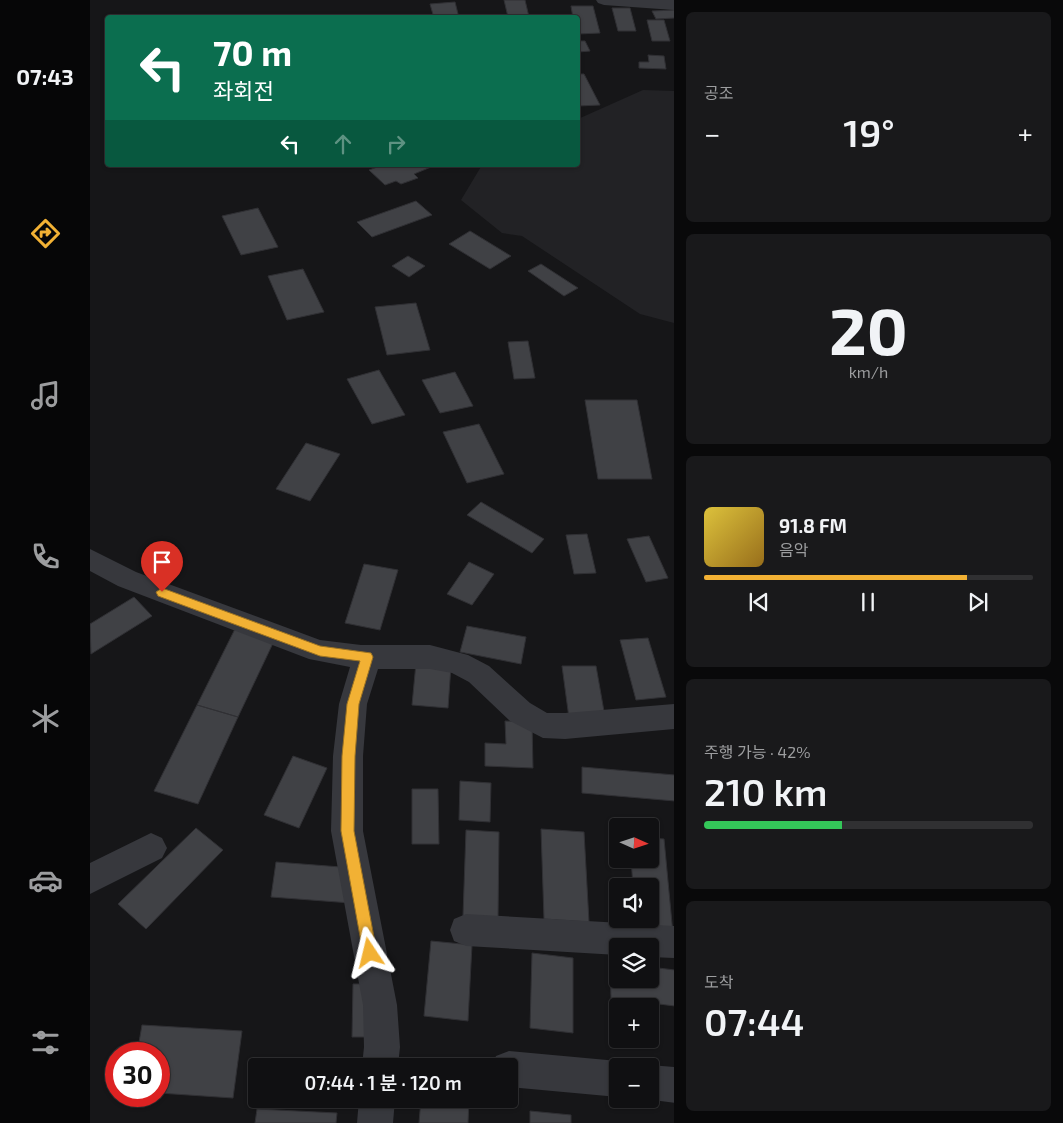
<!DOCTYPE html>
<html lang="ko">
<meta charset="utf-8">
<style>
:root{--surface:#101012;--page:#19191b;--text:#f1f3f6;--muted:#9c9d9f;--line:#303032;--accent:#f2b134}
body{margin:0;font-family:"Exo 2","Noto Sans KR",sans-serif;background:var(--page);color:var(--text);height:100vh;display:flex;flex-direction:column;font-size:19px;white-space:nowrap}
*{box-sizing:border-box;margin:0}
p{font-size:16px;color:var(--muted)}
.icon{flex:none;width:28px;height:28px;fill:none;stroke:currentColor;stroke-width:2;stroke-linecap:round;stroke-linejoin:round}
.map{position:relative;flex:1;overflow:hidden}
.panel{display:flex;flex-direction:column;gap:12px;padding:12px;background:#09090a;width:389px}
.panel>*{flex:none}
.banner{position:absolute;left:15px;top:15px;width:475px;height:152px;border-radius:5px;box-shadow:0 1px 4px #0004,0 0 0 1px var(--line);background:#0b6e4f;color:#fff;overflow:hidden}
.needle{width:32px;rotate:93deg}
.tools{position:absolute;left:519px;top:818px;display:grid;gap:10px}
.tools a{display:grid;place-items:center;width:50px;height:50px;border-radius:5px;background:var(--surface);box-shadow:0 1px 4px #0004,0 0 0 1px var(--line);font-size:25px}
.speed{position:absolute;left:15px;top:1042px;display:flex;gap:10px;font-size:25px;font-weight:700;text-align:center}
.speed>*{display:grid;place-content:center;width:65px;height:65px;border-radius:50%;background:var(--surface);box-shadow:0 1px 4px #0004,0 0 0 1px var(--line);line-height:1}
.speed .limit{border:8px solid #d22;background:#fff;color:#111}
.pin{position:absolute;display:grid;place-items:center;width:42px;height:42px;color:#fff;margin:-51px -21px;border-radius:50% 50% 50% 0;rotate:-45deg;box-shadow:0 0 5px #0007}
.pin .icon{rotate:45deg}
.me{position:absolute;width:55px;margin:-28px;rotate:350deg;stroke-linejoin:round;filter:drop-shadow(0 0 4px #0008)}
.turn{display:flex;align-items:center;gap:18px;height:105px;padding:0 25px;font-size:22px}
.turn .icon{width:65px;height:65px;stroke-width:2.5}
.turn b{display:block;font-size:35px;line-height:42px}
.lanes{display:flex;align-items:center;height:48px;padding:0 25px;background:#0003;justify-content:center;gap:25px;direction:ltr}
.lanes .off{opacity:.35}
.big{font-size:38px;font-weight:600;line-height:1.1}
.panel .tile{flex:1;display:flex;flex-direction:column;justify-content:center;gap:8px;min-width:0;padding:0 18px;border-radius:8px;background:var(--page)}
.panel .dial{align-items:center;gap:0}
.dial b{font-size:65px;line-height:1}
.song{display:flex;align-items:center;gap:15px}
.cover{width:60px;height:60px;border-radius:8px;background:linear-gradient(135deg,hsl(50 70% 55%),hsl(40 70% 35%))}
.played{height:5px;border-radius:2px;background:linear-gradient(90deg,var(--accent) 80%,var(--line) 80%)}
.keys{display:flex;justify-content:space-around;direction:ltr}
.heat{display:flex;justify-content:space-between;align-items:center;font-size:28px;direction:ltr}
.charge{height:8px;border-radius:4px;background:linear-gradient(90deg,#34c759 42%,var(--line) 0)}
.trip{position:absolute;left:158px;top:1058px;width:270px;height:50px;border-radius:5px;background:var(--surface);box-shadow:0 1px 4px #0004,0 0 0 1px var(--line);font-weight:600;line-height:50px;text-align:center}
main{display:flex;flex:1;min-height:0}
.tabs{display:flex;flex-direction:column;width:90px;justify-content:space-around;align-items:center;background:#060607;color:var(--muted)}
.tabs .icon{width:35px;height:35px}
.tabs .current{color:var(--accent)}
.tabs b{font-size:22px;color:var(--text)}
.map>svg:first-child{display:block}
.built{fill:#222225}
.building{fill:#404145;stroke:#303034}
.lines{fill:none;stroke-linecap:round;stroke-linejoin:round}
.minor{fill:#37383d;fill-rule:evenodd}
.route{fill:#f2b134;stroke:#9d7322}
</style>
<main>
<nav class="tabs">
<b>07:43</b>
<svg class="icon current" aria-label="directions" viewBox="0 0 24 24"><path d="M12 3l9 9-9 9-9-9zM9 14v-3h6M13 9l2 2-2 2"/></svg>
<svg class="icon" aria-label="music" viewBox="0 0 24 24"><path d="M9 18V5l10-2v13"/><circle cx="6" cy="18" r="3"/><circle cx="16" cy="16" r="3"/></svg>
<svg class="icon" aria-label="phone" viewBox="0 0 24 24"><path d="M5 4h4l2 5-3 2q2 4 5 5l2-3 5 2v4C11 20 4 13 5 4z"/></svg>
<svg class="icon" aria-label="climate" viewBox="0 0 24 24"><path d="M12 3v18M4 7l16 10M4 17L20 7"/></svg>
<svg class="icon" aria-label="car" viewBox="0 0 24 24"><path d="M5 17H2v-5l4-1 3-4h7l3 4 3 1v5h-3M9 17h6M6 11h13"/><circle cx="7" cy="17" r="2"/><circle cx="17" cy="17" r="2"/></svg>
<svg class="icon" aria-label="filters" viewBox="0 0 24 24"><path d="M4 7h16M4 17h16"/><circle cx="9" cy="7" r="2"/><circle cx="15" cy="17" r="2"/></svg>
</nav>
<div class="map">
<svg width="585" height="1123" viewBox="0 0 585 1123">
<rect width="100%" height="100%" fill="#161618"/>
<path class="built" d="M553,90L584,91V323L550,314L432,236L412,233L371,200L392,165H488V119Z"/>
<path class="building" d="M414,0H435L439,17H418Z
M365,2L369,18H344L340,4Z
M481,6H503L510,33L488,34V18H483Z
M522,8H540L546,31H528Z
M585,10V18L566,19L562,11Z
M557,20H574L580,41H562Z
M488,41H495L500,51L488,52Z
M558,55L574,56L576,69L549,68V62H559Z
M488,74H494L510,105L488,106Z
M293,165H338L341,167L324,174L328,178L311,184L306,181L295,185L279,170Z
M326,201L342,215L282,237L267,222Z
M168,208L188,247L151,255L132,216Z
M380,231L421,256L400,269L359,244Z
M318,256L335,266L319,277L302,266Z
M451,264L488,288L474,296L438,271Z
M213,269L234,312L197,320L178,276Z
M326,303L340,350L297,355L285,307Z
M438,341L445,378L424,379L418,342Z
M289,370L315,415L282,424L257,379Z
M365,372L383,406L350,413L332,380Z
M495,400H547L562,479H508Z
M389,424L414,474L377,483L353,432Z
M216,443L250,454L220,501L186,489Z
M391,502L454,539L442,553L377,515Z
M497,534L506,573L484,574L476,535Z
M559,536L578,578L556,582L537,539Z
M379,562L404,574L382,605L357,594Z
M274,564L308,570L290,630L255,623Z
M44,597L62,616L1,654L0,624Z
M377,626L436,637L431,664L370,652Z
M145,629L185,639L148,717L107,705Z
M558,638L576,697L546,700L530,640Z
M326,663L361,666L358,708L322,705Z
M472,666H506L515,717L479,718Z
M107,705L148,717L108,804L64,791Z
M415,721L442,722L443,768L395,766V743L416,744Z
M203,756L237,768L209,828L174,815Z
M492,767L585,775V801L492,793Z
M370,781L401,783L400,822L369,820Z
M322,789H348L349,844H322Z
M106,828L133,850L56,929L28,904Z
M451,829L494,832L499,922L454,919Z
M376,830L409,832L408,918L373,916Z
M560,838L574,839L583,934L547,932L546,919H560V886H543L541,859H560Z
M186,862L264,868L261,903L181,897Z
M341,941L382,945L378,1021L334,1016Z
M442,953L483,958V1033L440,1028Z
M520,962L528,963V979H560V967L585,970V1006L521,998Z
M263,984H285V1037H262Z
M52,1025L152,1031L143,1098L69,1093V1054H47Z
M331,1099H379L378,1123H329Z
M167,1109L247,1113L246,1123H165Z
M440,1111L481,1115V1123H440Z"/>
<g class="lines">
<path class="minor" d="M506,0H585V10L514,5L508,3Z
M0,549L46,572L230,640L271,645H340L378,655L399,666L440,703L457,713H475L585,704V729L475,739L453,738L420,721L379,682L362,673L340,669H288L277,704L273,756V831L307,1005L310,1047L308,1066H272L274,1047L273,1005L241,831L243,756L249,704L260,667L219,659L28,586L0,571Z
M61,833L72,838L77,848L72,858L0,894V863Z
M376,914L585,926V958L560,957V946H528V955L376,946L364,941L360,930L364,919Z
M419,1051L528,1061L540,1066H528V1097L419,1087V1066H402L406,1056Z
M560,1065L585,1067V1103L555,1099H560V1066H557Z
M269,1099H305L303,1123H267Z"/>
</g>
<path class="route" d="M72,588L230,646L281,653L283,657L269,704L265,756L264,831L287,953L285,958L280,960L275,958L273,953L251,831L252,756L257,704L270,661L230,656L68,596L66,592Z"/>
</svg>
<div class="tools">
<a><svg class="needle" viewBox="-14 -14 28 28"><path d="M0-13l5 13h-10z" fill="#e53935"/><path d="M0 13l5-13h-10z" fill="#9c9d9f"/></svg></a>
<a><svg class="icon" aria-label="sound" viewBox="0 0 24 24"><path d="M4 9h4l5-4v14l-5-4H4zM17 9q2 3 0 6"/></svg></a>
<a><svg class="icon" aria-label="layers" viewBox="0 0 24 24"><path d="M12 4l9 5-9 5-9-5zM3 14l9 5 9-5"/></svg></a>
<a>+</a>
<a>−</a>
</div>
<div class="speed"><div class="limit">30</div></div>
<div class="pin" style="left:72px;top:592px;background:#d93025"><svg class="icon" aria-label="arrive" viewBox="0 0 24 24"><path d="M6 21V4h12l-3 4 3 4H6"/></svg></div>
<svg class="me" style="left:280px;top:953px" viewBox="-20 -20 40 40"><path d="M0-17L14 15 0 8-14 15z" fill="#f2b134" stroke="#fff" stroke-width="4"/></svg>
<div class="trip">07:44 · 1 분 · 120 m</div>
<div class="banner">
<div class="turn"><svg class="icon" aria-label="left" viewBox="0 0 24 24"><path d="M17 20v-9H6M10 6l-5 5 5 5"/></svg><div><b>70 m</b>좌회전</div></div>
<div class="lanes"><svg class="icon" aria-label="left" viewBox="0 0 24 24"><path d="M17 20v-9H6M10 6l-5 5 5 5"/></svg><svg class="icon off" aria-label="ahead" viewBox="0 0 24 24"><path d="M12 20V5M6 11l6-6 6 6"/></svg><svg class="icon off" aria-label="right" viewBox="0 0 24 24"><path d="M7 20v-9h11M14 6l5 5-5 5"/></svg></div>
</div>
</div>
<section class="panel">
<div class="tile"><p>공조</p>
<div class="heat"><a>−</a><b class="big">19°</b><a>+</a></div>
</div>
<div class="tile dial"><b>20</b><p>km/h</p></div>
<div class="tile">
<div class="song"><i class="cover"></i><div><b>91.8 FM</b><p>음악</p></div></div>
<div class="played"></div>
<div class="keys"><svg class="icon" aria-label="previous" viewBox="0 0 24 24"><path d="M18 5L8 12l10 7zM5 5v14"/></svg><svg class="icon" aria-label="pause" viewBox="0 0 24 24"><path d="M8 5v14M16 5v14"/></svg><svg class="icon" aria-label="next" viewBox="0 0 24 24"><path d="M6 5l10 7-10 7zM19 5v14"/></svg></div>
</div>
<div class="tile"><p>주행 가능 · 42%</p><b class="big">210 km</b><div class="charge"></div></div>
<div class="tile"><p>도착</p><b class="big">07:44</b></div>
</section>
</main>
